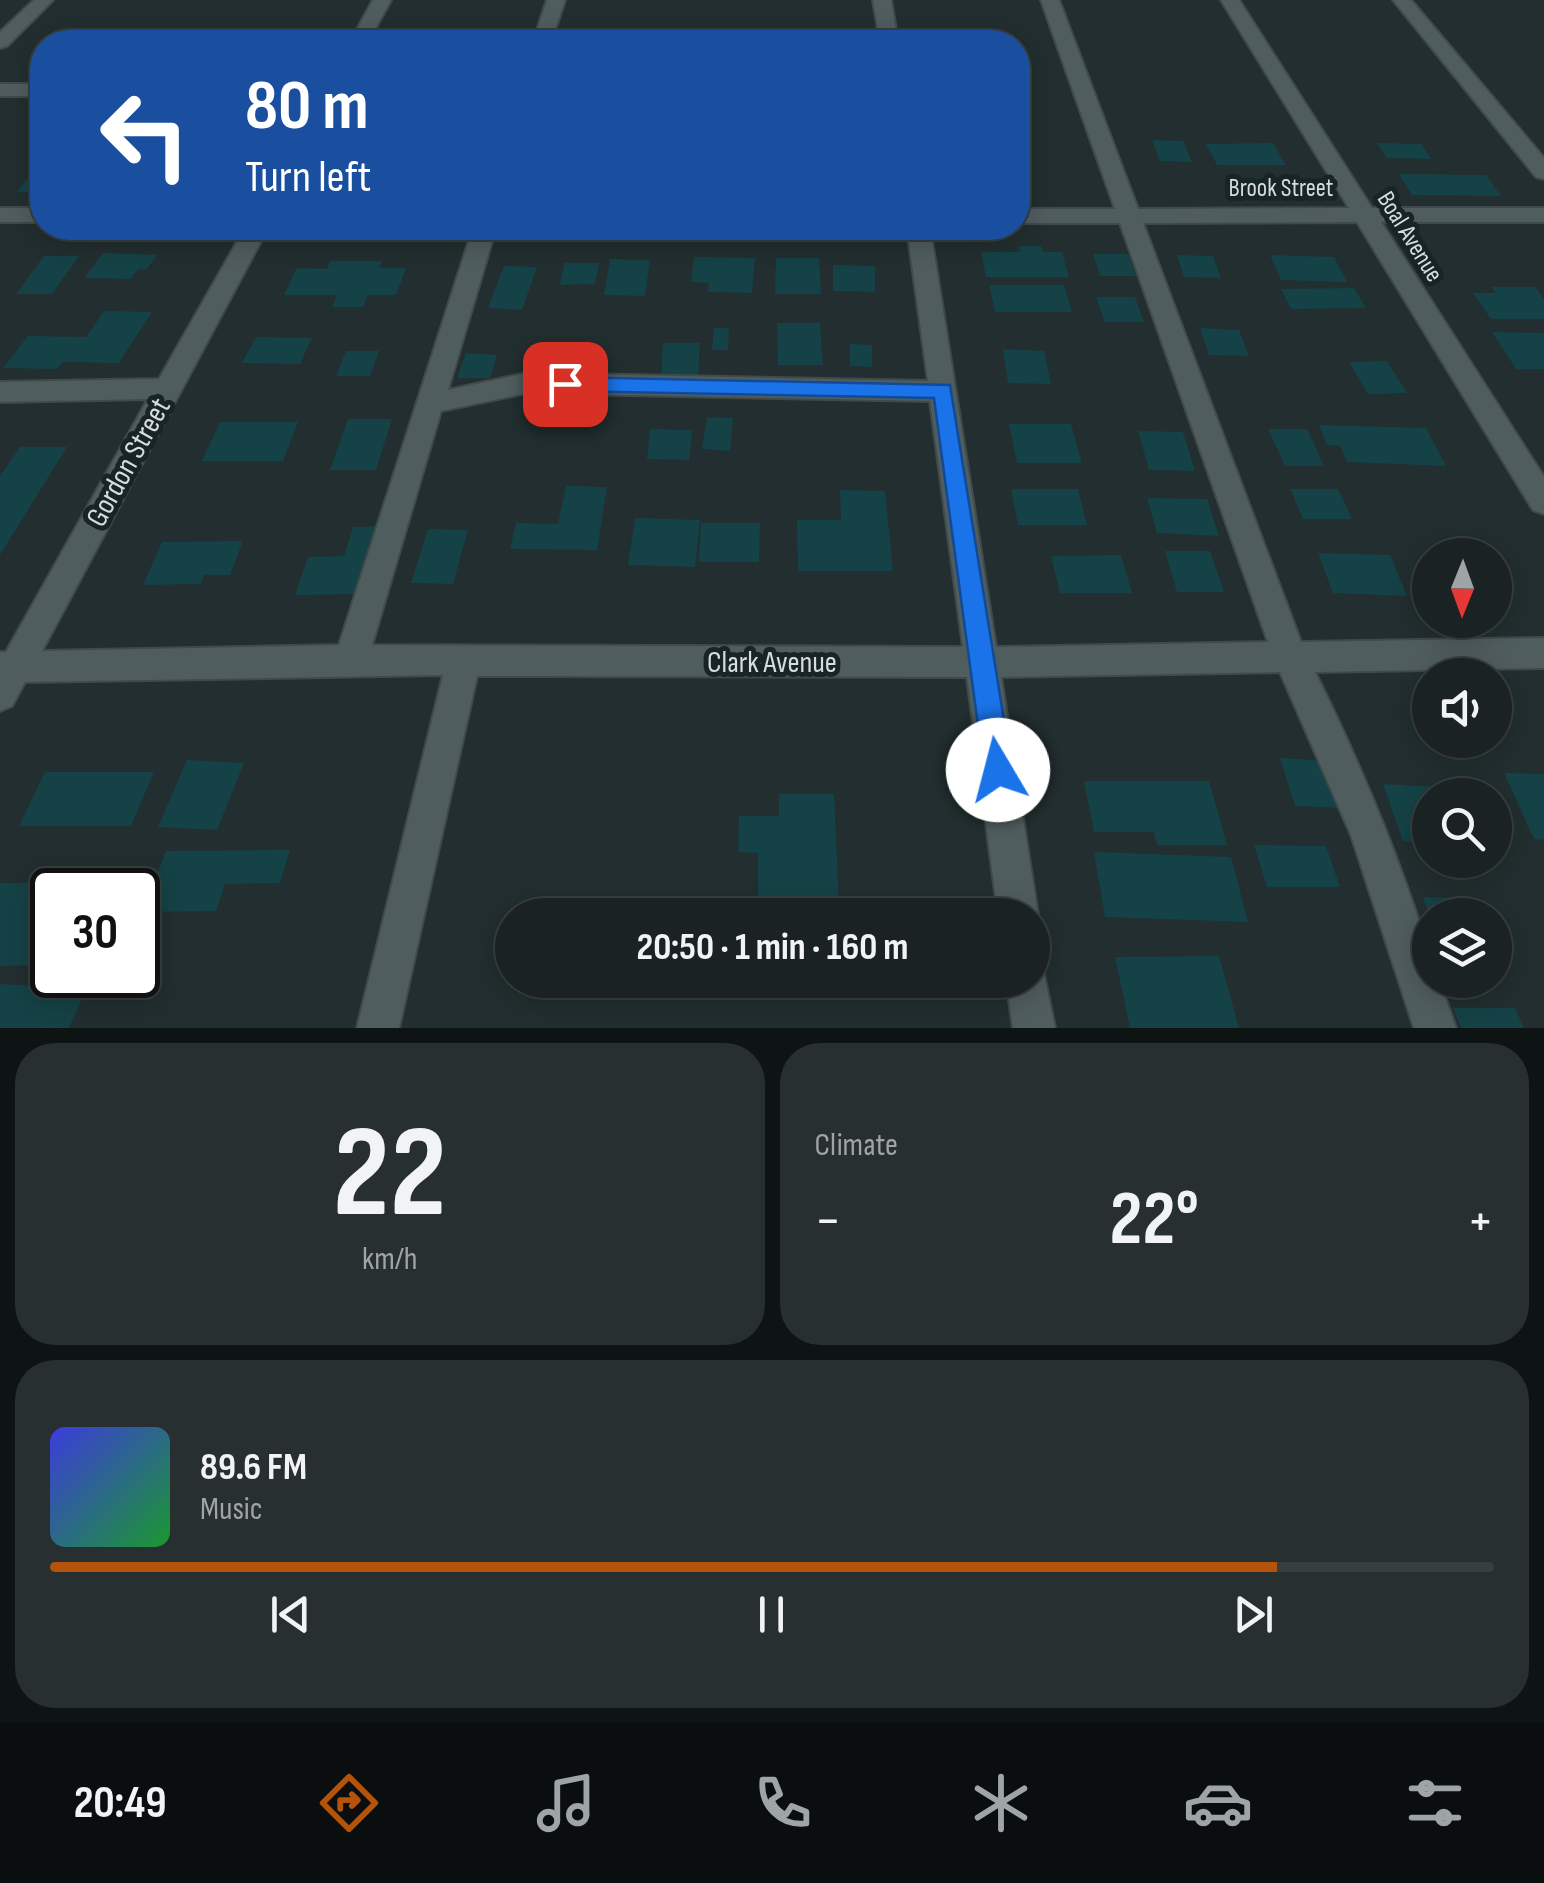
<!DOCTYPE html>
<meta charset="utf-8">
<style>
:root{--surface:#1a2223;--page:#272f30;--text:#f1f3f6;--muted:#9fa4a6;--line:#383f41;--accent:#b45309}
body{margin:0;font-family:"Sofia Sans Condensed",sans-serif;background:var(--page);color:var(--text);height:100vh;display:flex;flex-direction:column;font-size:38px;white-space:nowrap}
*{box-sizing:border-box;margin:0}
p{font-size:32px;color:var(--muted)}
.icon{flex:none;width:55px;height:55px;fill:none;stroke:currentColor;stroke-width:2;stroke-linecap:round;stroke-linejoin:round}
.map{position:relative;height:1028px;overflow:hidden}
.panel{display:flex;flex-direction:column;gap:15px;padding:15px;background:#0e1313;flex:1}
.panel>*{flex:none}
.banner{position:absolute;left:30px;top:30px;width:1000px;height:210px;border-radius:40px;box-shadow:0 5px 25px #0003,0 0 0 2px var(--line);background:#1a4fa0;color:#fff;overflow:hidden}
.needle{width:65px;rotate:181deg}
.buttons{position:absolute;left:1412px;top:538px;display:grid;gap:20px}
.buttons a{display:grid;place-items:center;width:100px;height:100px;border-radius:50%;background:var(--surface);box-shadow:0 5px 25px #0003,0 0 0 2px var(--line);font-size:50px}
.speed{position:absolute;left:30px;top:868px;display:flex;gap:20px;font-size:50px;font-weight:700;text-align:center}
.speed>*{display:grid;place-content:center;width:130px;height:130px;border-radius:50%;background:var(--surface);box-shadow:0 5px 25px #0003,0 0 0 2px var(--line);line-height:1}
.speed .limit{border:5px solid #111;border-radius:15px;background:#fff;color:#111}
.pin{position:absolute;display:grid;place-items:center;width:85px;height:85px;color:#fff;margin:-42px;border-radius:20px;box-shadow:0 5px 15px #0006}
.me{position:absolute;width:110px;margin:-55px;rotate:352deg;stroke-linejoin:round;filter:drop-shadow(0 0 8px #0008)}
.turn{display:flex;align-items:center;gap:35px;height:210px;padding:0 50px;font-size:45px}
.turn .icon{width:130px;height:130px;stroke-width:2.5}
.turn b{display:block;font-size:70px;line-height:85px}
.big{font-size:75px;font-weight:700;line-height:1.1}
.panel .card{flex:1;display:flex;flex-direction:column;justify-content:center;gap:15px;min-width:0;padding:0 35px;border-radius:40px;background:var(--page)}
.panel .dial{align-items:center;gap:0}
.dial b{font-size:130px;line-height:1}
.song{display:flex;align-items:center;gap:30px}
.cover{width:120px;height:120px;border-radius:15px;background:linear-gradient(135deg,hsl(240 70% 55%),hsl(130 70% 35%))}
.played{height:10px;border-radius:5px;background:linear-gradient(90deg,var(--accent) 85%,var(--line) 85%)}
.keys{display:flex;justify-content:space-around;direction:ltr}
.heat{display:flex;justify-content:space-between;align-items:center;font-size:55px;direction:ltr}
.panel .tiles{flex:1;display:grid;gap:15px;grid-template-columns:1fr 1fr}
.card:last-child{grid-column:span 2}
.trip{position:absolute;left:495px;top:898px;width:555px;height:100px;border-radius:50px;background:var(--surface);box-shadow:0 5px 25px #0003,0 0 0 2px var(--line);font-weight:700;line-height:100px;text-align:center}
.tabs{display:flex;height:160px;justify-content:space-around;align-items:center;background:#0a0e0e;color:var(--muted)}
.tabs .icon{width:70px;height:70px}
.tabs .active{color:var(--accent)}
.tabs b{font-size:45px;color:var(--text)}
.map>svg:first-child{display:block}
.building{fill:#154246}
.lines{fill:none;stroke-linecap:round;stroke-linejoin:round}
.minor-casing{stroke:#404a4b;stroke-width:4}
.minor{fill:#505d5e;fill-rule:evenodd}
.route{fill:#1a73e8;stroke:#114b97;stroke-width:2.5}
.labels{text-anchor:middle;stroke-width:10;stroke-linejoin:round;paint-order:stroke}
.far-street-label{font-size:25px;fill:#d6ddde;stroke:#182425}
.street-label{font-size:30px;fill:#d6ddde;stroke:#182425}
</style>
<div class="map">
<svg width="1544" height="1028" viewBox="0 0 1544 1028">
<rect width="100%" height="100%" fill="#222e2f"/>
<path class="building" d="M1152,140L1183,141L1192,162L1160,161Z
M1273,143L1286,165H1217L1206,144Z
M1377,143L1421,144L1431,159L1387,158Z
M42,162V193L16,192Z
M1399,174L1486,175L1501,196L1412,195Z
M1227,178L1294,179L1305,200L1237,198Z
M1019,246H1041L1043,252H1062L1069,277H986L981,252H1020Z
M103,253L157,255L147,269H138L131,279L84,278Z
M1093,254H1128L1136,276H1100Z
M1177,255L1213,256L1221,278L1184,277Z
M1270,255L1334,257L1347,282L1281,280Z
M44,256H79L52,294H16Z
M694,257L755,258L752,293L708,292L709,283L691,282Z
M776,258H819L821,294H775Z
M610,259L650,260L645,296L604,295Z
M330,261H382L379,268H406L396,295H368L363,307H332L337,295H284L297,268L327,269Z
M564,263H599L595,284L560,285Z
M833,265L875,266V292L833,291Z
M504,266L537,267L522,310L488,308Z
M989,285H1064L1072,312H995Z
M1491,287H1535L1544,299V319H1491L1473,293H1496Z
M1354,288L1366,308L1291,309L1281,289Z
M1096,297H1135L1144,322H1105Z
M104,311L152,312L119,363L63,362L57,369L3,368L28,336L86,337Z
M777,323H820L823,365H778Z
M714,328H729L728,350H712Z
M1200,328L1239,330L1249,356L1209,355Z
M1492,332L1544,333V369H1516Z
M256,337L312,338L300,364L242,363Z
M663,343H700L698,378H661Z
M850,344L872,345V367L850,366Z
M1003,349L1044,351L1051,384L1008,383Z
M346,351H379L370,376H336Z
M466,353L497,355L490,378H457Z
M1387,361L1407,393L1368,394L1349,362Z
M707,417L733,418L730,451L702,449Z
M348,419H392L376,470H330Z
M220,422H298L283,461H202Z
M1009,424H1071L1082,463H1017Z
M1319,425L1426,428L1446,466L1347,462L1340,446L1327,445Z
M650,429L692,430L689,460L647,459Z
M1268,429H1307L1324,466H1285Z
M1138,431L1183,432L1195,471L1149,470Z
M20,447H67L0,555V476Z
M566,486L607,487L597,550L510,549L516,523L558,524Z
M1011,489H1078L1087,525H1018Z
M1290,489H1338L1352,519H1303Z
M840,490L885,491L893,571H798L797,520H841Z
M1147,498L1207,499L1219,536L1157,533Z
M635,518L700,520L695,567L628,565Z
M701,523H760L759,562H699Z
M383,526L363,594L295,595L308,557L344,556L353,527Z
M428,529L468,530L453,584L411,583Z
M243,541L230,575H204L201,584L143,585L162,542Z
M1165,551H1210L1224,592H1177Z
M1318,553L1390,555L1407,596L1333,593Z
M1121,555L1132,593H1060L1051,556Z
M1280,758L1329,761L1345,808L1295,806Z
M187,760L244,763L217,830L158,827Z
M45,772H154L131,826H19Z
M1504,773L1544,774V840L1534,839Z
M1084,781H1209L1227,845H1157L1154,832H1094Z
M1383,784L1437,787L1440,795H1430V842L1403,841Z
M779,794H834L839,903H758V853L738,852L739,816H779Z
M1254,845L1326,846L1340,887H1267Z
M290,850L280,883L225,884L216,911L142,912L166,851Z
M1094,852L1231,857L1248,922L1105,917Z
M105,882L102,890H52V965L0,966V883Z
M1423,897L1474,899L1480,915H1429Z
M1219,956L1239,1028H1130L1115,957Z
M0,984L86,989L69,1028H0Z
M1453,1008H1515L1524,1028H1461Z"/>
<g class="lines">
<g class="minor-casing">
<path id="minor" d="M34,0H53L7,46L0,48V32Z
M373,0H391L368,42H350Z
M547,0H565L551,42H533Z
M873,0H891L898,42H880Z
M1041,0H1059L1138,209L1349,208L1221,0H1239L1372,208H1544V222H1381L1544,477V514L1533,510L1357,222L1143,223L1301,642L1544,638V668L1315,672C1349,741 1380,811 1406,884C1417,916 1430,946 1430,980H1439L1456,1028H1414L1351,835L1280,672L1001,677L1038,915L1032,928V915H998L967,677L477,676L399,1028H357L443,675L25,682L12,706L0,711V652H6L148,399L0,402V382L159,379L245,228H268L42,651L339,645L473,228H496L448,390L527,373L928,381L907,228H930L996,647L1268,642L1120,223H1018V209H1115ZM527,393L930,401L963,647L372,645L441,411Z
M1393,0H1411L1544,158V179L1536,177Z
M0,84H42V96H0Z
M0,208H42V222H0Z
M1032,962L1042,965L1055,1028H1013L1006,980H1032Z"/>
</g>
<use href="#minor" class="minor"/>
</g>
<path class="route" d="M565,377L950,385L1012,770L1008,780L998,784L988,780L984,770L934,398L565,391L555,384Z"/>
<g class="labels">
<g class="far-street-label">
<text x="1281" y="196">Brook Street</text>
<text transform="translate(1411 236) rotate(58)" y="9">Boal Avenue</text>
</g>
<g class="street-label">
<text transform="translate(128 462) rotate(-61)" y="10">Gordon Street</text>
<text x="772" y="672">Clark Avenue</text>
</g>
</g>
</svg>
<div class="buttons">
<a><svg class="needle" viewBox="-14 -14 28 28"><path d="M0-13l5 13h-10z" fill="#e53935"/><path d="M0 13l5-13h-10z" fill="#9fa4a6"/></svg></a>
<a><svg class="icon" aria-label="sound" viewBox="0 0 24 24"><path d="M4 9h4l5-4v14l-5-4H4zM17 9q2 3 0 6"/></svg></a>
<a><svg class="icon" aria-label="search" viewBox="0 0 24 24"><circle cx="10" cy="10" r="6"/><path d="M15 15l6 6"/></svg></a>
<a><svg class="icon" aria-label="layers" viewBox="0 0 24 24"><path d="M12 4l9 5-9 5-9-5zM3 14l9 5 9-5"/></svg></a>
</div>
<div class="speed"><div class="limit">30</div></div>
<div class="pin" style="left:565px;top:384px;background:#d93025"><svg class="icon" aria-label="arrive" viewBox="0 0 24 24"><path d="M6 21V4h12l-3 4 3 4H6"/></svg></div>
<svg class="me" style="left:998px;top:770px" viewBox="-20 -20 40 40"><circle r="19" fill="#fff"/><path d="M0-13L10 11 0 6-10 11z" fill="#1a73e8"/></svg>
<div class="trip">20:50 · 1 min · 160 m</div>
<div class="banner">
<div class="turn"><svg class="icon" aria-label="left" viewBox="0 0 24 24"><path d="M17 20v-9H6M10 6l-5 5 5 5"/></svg><div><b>80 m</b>Turn left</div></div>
</div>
</div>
<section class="panel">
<div class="tiles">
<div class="card dial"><b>22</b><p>km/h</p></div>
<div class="card"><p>Climate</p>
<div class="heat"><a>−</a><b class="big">22°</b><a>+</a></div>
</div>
<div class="card">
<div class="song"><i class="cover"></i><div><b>89.6 FM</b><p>Music</p></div></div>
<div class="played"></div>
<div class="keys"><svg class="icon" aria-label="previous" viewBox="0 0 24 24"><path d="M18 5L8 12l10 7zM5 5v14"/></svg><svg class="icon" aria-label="pause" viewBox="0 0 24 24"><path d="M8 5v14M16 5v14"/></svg><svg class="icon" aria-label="next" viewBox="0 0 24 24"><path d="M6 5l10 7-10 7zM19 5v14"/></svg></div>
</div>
</div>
</section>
<nav class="tabs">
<b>20:49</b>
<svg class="icon active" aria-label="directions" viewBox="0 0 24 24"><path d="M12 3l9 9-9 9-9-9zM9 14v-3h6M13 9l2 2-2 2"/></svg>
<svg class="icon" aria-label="music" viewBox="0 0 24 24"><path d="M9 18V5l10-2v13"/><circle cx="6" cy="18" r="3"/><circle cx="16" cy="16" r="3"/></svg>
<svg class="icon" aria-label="phone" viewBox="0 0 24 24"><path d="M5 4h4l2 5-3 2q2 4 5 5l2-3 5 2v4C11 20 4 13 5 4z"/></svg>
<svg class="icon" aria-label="climate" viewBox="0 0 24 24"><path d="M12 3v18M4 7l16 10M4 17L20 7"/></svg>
<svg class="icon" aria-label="car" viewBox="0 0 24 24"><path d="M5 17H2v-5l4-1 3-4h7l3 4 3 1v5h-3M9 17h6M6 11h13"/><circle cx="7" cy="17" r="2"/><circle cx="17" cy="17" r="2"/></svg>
<svg class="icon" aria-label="filters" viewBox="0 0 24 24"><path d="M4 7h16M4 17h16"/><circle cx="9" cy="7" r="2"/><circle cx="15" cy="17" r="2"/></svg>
</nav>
